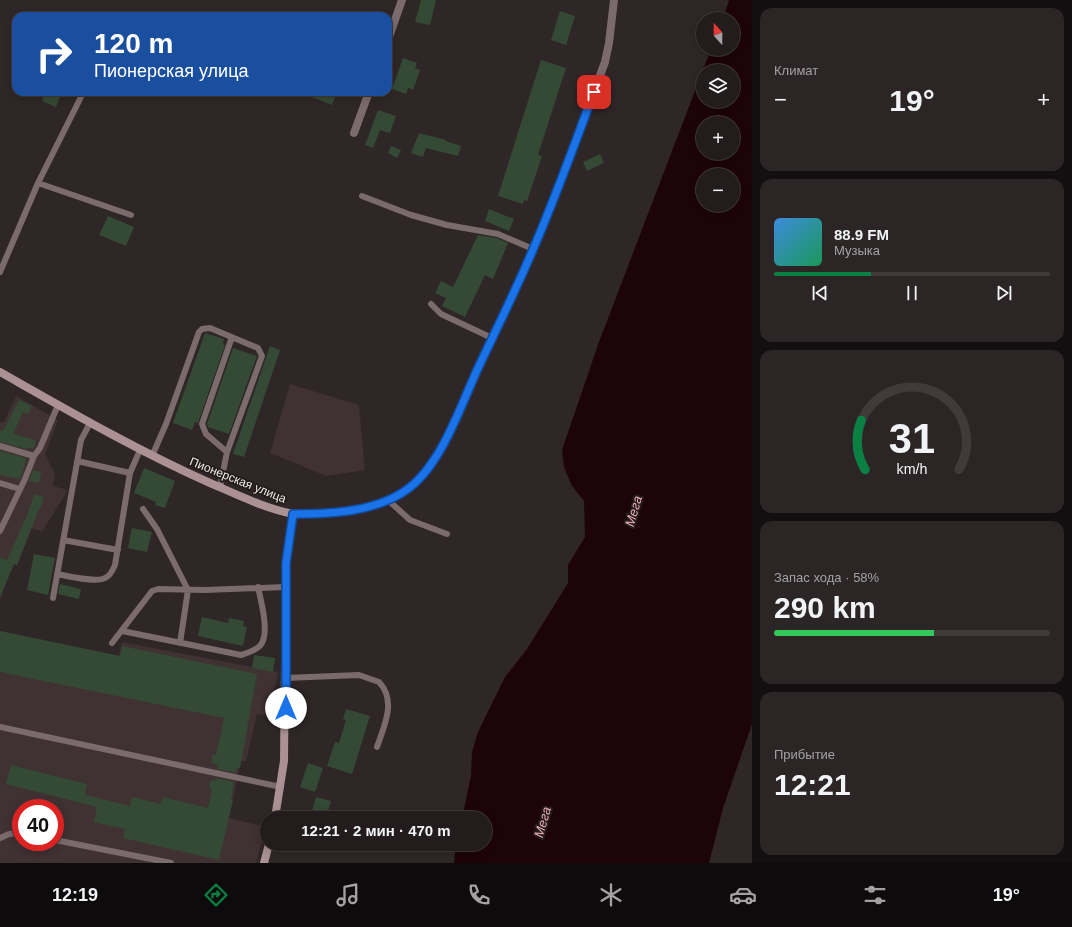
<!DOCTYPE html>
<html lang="ru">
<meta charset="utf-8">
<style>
:root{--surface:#231c1d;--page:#2b2526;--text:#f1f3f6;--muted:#a3a1a4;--line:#403a3b;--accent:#0b8043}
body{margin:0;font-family:Arial,sans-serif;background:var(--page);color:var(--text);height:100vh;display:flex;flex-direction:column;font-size:15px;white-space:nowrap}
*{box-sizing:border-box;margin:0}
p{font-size:13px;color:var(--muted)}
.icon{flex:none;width:22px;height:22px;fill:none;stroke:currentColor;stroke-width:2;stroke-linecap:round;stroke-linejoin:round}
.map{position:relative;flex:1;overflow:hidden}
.drawer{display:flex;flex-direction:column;gap:8px;padding:8px;background:#130f10;width:320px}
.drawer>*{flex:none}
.banner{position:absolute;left:12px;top:12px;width:380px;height:84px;border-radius:12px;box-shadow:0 2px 10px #0003,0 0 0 1px var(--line);background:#1a4fa0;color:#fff;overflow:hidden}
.needle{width:26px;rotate:339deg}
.tools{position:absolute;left:696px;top:12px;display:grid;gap:8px}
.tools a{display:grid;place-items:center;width:44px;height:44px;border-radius:50%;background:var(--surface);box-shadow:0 2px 10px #0003,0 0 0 1px var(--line);font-size:20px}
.speed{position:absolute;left:12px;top:799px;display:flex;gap:8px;font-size:20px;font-weight:700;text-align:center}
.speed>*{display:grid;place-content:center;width:52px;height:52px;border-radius:50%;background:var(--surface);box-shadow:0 2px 10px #0003,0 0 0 1px var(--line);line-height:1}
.speed .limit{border:6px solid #d22;background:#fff;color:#111}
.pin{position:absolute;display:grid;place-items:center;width:34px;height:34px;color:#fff;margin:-17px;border-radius:8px;box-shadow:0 2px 6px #0006}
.me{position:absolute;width:44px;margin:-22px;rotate:0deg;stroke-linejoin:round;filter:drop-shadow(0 0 3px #0008)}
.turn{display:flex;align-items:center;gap:14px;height:84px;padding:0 16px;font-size:18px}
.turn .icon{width:52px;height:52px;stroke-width:2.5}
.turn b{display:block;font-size:28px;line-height:34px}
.big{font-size:30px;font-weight:700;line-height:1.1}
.drawer .widget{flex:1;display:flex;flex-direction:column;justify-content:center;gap:6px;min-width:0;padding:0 14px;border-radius:12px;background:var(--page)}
.drawer .dial{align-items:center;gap:0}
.dial svg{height:104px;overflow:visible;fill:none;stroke:var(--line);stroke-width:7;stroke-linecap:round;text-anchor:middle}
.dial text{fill:var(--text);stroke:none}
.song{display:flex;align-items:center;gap:12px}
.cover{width:48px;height:48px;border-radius:6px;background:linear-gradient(135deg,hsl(210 70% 55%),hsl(150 70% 35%))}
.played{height:4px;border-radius:2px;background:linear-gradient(90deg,var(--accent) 35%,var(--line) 35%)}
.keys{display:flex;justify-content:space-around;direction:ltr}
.heat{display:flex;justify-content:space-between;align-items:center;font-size:22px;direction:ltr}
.charge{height:6px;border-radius:3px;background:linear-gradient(90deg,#34c759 58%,var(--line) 0)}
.trip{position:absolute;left:260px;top:811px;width:232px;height:40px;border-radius:20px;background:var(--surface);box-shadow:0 2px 10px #0003,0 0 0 1px var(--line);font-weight:700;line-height:40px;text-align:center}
.dock{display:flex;height:64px;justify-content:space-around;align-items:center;background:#0e0b0c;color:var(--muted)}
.dock .icon{width:28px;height:28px}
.dock .selected{color:var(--accent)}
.dock b{font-size:18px;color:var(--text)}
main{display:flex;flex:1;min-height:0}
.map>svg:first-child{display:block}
.built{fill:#403133;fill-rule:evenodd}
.water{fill:#1d0409;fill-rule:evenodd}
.building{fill:#344a34}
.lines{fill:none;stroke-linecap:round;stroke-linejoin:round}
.lane{stroke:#7b6b6d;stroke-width:6}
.street{stroke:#7b6b6d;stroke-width:8}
.secondary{stroke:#ab9193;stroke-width:8}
.route-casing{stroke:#114b97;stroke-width:10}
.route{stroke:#1a73e8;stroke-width:7}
.labels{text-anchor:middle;stroke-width:4;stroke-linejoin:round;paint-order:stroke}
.street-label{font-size:12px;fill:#eee8e8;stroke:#251d1d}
.water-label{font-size:13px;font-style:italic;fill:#efaeb6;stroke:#251d1d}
</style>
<main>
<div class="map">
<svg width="752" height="863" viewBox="0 0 752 863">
<rect width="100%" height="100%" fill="#2f2627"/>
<path class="built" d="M290,384L359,405L365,470L326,476L270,453Z
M16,396L58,420L45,454L55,474L53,486L68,490L42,532L32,528L17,565L13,564L0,600V422H4Z
M0,631L119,656L122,642L278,672L271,708L266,716L257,714L246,761H241L229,818L266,827L256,863H0ZM21,808H55V842H21Z"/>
<path class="water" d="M729,0H752V724L723,808L709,863H454L456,844H485V818H462L471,776L472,752L478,732L505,677L527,649L568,583V565L585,537L584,501L572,486L564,467L562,450L599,342L711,49H733V19H723ZM703,71H733V101H703ZM703,123H733V153H703ZM703,175H733V205H703Z"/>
<path class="building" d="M421,0H436L430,25L415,22Z
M560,11L575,16L566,45L551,40Z
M403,58L417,63L415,68L420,70L413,90L408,88L406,94L392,89Z
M541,60L566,68L538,155L542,156L527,201L524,200L523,204L498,196Z
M45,92H62L56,107L42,101Z
M299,92H337L332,105Z
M378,110L396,116L390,133L380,130L373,148L365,145Z
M419,133L446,140V141L461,146L458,156L426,148L423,157L411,153Z
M391,146L401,150L397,158L388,153Z
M600,154L604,163L587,171L583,162Z
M489,209L514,219L509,231L485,221Z
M108,216L134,227L126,246L99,235Z
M478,235L497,238L508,243L493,279L485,275L465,317L442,306L446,298L435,293L441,281L453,287Z
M205,333L224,339L223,344L225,345L198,423L195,422L192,430L173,423Z
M270,346L280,350L244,457L233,454Z
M233,348L257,356L229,434L208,427L207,424Z
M19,400L32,406L28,414L23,412L13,434L36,440L34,449L28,447L27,449L0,442V430L3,431Z
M0,451L26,458L24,468L20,479L0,475Z
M144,468L175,481L165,508L155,505L156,502L134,493Z
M33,470L41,472L39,483L29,481Z
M34,494L44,497L40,509H39L17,565L14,564L0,597V558L7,560L28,513Z
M132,528L152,532L147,552L128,548Z
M34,554L55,558L48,595L27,590Z
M60,584L81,589L79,599L58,594Z
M202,617L228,623L229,618L244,621L243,626L247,627L243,646L198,636Z
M0,631L120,656L122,646L257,674L240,768H237L236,773L217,769L218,764L211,763L213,754L216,755L224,718L0,672Z
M254,655L275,658L273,672L252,668Z
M346,709L370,716L352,774L327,766L335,742L339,743L346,720L343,719Z
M308,763L323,768L315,792L300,787Z
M11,765L87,784L85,795L130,806L132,797L161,804L163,797L208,808L212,789L209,788L211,780L215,781L216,778L234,782L231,800H233L219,860L123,838L125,829L94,822L97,807L6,784Z
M316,797L331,801L326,818H310Z"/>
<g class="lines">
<path class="lane" d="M38,183L131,215
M362,196L411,215L447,225L498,234L533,249
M0,272L38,183L83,93
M431,304L441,314L492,338
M0,446L34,456
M227,452L206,434L202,424L232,337
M152,456L166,424L199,332L202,329L210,328L258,348L262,356L227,452L220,487
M77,461L130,473
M0,483L20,489
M388,500L410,520L447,534
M143,509L157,529L188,590L180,643
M0,531L25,479L34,456L40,448L58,405
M63,540L118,550
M57,574C68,576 96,583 105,578C110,576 113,570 115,565L130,473L140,450
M53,598L81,440L90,423
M122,631L241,655C248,653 259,649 262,643C269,630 261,601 258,587
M112,643L152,591L158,589L205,590L285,587
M285,678L359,675L379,682C397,701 384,726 377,747
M0,727L281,787
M0,838L9,834L21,833
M55,840L171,863"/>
<path class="street" d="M388,40L402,0
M354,133L369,92
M293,514C331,514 377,512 409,488C443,463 460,409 477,372C496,331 516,290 534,248C560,187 582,124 605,62L609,43L614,0"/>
<path class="secondary" d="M0,372C69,411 138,451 210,483C238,495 264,508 293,514L286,563L284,761L275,818
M264,863L269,844"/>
</g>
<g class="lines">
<g class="route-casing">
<path id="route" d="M286,708V563L293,514C331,514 378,512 409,488C442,463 461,405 478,368C497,328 517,288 534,247C556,196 575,143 594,92"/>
</g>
<use href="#route" class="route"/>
</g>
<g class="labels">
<g class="street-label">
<text transform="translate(238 480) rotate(22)" y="4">Пионерская улица</text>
</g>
<g class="water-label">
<text transform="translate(633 511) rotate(-74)" y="5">Мега</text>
<text transform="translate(542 822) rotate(-74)" y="5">Мега</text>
</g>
</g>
</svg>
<div class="tools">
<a><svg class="needle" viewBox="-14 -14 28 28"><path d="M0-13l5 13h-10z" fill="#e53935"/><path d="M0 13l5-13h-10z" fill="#a3a1a4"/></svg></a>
<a><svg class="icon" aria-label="layers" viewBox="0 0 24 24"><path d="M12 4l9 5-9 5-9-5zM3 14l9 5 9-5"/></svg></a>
<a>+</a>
<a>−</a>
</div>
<div class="speed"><div class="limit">40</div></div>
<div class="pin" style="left:594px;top:92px;background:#d93025"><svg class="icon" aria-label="arrive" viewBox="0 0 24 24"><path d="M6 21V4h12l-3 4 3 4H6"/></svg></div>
<svg class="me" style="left:286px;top:708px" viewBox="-20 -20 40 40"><circle r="19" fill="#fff"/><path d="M0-13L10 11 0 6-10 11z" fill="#1a73e8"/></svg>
<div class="trip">12:21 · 2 мин · 470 m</div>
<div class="banner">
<div class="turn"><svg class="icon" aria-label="right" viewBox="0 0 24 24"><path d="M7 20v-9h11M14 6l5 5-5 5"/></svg><div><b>120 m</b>Пионерская улица</div></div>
</div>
</div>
<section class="drawer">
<div class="widget"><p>Климат</p>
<div class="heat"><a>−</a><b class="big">19°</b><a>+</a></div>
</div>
<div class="widget">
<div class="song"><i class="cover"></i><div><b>88.9 FM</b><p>Музыка</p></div></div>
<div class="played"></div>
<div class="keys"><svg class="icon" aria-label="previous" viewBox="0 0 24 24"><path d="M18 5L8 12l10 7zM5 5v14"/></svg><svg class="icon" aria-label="pause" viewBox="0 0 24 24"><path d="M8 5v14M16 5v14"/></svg><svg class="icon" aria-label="next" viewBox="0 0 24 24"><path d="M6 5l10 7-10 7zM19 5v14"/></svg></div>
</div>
<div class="widget dial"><svg viewBox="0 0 100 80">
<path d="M14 69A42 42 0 1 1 86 69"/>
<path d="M14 69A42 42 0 0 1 11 31" stroke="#0b8043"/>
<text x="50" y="56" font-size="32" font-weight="700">31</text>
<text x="50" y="72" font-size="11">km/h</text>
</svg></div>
<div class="widget"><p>Запас хода · 58%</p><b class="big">290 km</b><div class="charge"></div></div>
<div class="widget"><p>Прибытие</p><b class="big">12:21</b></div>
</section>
</main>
<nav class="dock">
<b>12:19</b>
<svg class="icon selected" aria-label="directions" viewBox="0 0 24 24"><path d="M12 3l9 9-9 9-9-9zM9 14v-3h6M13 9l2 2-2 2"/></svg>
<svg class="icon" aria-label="music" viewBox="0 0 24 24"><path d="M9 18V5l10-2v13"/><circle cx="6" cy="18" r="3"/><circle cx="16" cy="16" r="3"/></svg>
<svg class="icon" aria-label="phone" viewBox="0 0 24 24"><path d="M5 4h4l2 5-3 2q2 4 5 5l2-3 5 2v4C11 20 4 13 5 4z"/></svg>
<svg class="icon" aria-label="climate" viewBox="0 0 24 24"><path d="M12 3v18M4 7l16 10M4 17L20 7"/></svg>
<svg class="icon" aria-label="car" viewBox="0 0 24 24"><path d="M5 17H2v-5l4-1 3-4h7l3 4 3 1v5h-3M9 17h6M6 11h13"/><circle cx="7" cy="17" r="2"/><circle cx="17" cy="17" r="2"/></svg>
<svg class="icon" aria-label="filters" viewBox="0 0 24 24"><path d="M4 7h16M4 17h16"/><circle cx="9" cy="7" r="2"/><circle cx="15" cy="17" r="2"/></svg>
<b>19°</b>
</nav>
